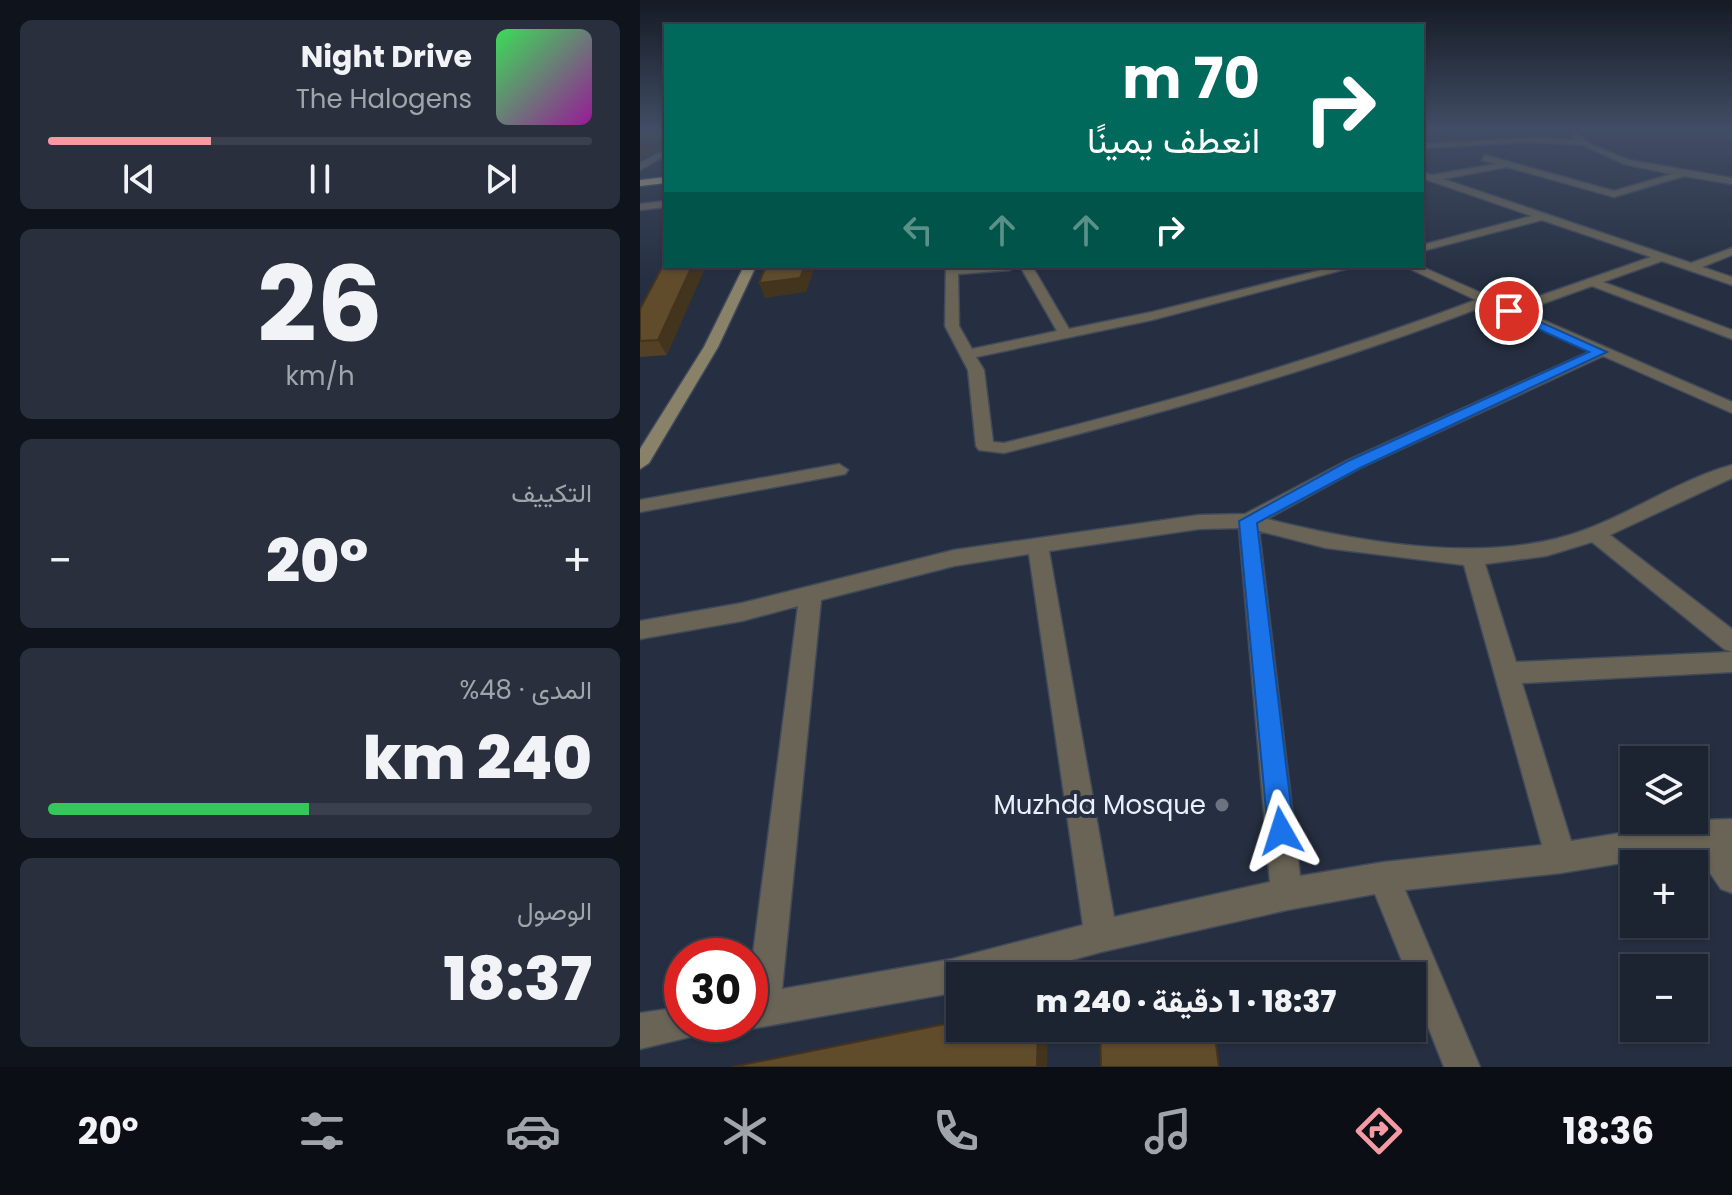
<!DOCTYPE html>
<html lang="ar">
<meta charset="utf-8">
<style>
:root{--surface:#1c2331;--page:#292f3d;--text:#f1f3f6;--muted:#a0a4ab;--line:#3a404d;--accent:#f49aa3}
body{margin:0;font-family:Poppins,Vazirmatn,sans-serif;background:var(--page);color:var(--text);direction:rtl;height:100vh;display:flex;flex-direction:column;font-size:30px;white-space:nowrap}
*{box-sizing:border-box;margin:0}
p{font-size:26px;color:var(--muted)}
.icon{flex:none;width:44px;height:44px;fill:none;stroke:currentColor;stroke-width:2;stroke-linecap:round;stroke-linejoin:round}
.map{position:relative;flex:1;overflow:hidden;direction:ltr}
.side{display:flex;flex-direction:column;gap:20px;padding:20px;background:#0f131b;width:640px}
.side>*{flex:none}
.top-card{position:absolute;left:24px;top:24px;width:760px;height:244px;border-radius:0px;box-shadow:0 2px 6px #0004,0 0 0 2px var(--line);direction:rtl;background:#00695c;color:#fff;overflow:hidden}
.tools{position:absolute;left:980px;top:746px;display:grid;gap:16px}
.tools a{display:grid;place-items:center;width:88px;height:88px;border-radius:0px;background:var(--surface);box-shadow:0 2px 6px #0004,0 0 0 2px var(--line);font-size:40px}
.speed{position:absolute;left:24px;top:938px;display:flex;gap:16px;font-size:40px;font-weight:700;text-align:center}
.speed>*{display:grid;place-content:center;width:104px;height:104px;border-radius:50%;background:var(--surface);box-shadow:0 2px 6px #0004,0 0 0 2px var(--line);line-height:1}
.speed .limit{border:12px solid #d22;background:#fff;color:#111}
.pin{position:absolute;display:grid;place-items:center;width:68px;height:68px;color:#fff;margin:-34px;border:4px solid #fff;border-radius:50%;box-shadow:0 2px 8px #0007}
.me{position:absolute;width:88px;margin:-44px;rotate:354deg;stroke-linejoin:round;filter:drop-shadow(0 0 6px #0008)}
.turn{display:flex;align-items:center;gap:28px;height:168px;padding:0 32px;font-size:36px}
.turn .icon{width:104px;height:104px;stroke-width:2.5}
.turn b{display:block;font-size:56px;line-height:68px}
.lanes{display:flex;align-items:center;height:76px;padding:0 32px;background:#0003;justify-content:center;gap:40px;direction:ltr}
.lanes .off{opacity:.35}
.big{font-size:60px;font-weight:800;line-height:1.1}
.side .tile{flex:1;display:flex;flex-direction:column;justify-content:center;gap:12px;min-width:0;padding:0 28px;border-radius:12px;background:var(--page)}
.side .dial{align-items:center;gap:0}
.dial b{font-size:104px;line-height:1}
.song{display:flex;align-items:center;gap:24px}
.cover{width:96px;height:96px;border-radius:12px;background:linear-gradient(135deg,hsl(130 70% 55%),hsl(300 70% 35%))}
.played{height:8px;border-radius:4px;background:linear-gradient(90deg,var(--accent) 30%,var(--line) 30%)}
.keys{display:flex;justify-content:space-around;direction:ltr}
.heat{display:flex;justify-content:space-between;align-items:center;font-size:44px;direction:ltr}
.charge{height:12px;border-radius:6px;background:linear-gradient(90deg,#34c759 48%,var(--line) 0)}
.trip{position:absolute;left:306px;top:962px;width:480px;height:80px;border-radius:0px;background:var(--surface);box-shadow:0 2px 6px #0004,0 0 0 2px var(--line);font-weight:800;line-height:80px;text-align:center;direction:rtl}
.menu{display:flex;height:128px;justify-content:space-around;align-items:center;background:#0b0e14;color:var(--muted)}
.menu .icon{width:56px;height:56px}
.menu .current{color:var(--accent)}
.menu b{font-size:36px;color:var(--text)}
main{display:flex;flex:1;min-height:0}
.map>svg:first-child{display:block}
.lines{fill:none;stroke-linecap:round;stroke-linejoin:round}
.street-casing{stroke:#414a5b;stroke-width:3}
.secondary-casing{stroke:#414a5b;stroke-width:3}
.highway-casing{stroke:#414a5b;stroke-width:3}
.street{fill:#696455;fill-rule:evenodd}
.secondary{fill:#898269;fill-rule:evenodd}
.highway{fill:#b9ad86;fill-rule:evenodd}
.wall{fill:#534025}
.shaded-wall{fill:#43341e}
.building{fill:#604b2b;stroke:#43341e;stroke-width:2}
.route{fill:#1a73e8;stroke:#114b97;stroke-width:2}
.worship-dot{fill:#6b7280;stroke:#262f41;stroke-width:3}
.labels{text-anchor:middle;stroke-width:8;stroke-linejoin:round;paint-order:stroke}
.near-poi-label{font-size:26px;fill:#e9f0fc;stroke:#262f41;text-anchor:end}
</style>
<main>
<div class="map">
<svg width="1092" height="1067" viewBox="0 0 1092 1067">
<rect width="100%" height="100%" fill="#262f41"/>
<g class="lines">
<g class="street-casing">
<path id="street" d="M935,133L952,145L989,160L1092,178V184L1044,176L974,197L867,167L803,179L1051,263L1092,248V255L1062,267L1092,277V285L1022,261L963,282L1092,330V339L952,286L882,311L1092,402V413L963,356L720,468L627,519C723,543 852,566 947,529C995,511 1041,479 1092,465V478L970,535L1092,629V652L1084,649L952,542L906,556L845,564L876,662L1092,652V672L882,683L931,841L1062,820L1092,819V893L1081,889L1055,851L921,873L765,890L840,1067H804L772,986V976H768L735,894L647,910L461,952L373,976H320V991L312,993L110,1029L98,1024H110V977L158,606L102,621L0,639V621L102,603L314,550L559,515L605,514L708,460L951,351L847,305C689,366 528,412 364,453L339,450L336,446L328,370L305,326L306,266H376L370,270L318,274L319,326L332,349L417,331L380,266H392L429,329L512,312L697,266H717L512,320L336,357L344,370L353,442L364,443C524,404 682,358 836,300L764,266H780L871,306L1011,257L902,220L782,251V245L892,216L782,178V172L792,175L856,164L842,160L845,155L974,191L1032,174L984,164L943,145L892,142L782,148V144L892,138L937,140L931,135ZM599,528L630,882L474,917L409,551L559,529ZM619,531L686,548L824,565L902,845L744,862L660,876ZM389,554L443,925L312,959L142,989L181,600L314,566Z
M26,149V155L0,170V163Z
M26,201V207L0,210V204Z
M199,464L208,470L205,474L0,512V500Z
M42,1007V1024H59L54,1036L0,1049V1013Z"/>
</g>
<g class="secondary-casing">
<path id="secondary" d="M104,266H116L78,347L9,463L0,469V449L64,347Z"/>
</g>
<g class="highway-casing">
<path id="highway" d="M26,177V183L0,186V180Z"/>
</g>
<use href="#street" class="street"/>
<use href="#secondary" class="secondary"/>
<use href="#highway" class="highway"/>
</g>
<path class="wall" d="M0,130H26V148L25,146L0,160Z
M0,309L27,355L0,357Z"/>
<path class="shaded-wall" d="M17,131L25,146L0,160V140Z
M26,132V144L21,135Z
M52,266H66L27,355L18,340Z
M165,266H175L166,292L125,298L119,283Z
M398,1028H408L407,1067H397Z"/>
<path class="building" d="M0,130H26V132L21,135L17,131L0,140Z
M26,260V266H52L18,340L0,341V309Z
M126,266H165L160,278L119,283Z
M320,1021V1028H398L397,1067H92Z
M460,1028H574L579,1067H461Z"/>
<linearGradient id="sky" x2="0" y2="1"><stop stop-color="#151a24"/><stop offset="0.46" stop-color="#414d65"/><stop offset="1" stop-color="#414d65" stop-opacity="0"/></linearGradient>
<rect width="1092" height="280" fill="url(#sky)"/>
<path class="route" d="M869,308L967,352L720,468L617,523L654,831L650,841L641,845L632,841L628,831L599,521L708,461L949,352L865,314L863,311Z"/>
<circle class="worship-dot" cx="582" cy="805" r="8"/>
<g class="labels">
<g class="near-poi-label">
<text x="566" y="814">Muzhda Mosque</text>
</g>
</g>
</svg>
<div class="tools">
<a><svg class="icon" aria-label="layers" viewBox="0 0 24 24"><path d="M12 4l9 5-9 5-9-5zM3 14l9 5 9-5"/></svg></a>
<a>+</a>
<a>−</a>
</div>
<div class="speed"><div class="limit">30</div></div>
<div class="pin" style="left:869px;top:311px;background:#d93025"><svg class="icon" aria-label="arrive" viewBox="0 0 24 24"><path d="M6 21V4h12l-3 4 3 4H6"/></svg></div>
<svg class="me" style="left:641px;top:831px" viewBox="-20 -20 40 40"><path d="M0-17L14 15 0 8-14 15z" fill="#1a73e8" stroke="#fff" stroke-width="4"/></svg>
<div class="trip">18:37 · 1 دقيقة · 240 m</div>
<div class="top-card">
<div class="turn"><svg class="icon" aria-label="right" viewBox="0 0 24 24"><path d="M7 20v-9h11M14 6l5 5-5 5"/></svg><div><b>70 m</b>انعطف يمينًا</div></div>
<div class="lanes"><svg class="icon off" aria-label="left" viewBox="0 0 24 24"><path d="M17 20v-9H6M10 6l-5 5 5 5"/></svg><svg class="icon off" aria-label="ahead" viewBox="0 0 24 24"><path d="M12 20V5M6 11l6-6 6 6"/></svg><svg class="icon off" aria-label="ahead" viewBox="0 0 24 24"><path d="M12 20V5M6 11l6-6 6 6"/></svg><svg class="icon" aria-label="right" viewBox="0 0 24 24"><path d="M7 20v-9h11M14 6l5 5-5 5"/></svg></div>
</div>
</div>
<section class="side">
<div class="tile">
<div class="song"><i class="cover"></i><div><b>Night Drive</b><p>The Halogens</p></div></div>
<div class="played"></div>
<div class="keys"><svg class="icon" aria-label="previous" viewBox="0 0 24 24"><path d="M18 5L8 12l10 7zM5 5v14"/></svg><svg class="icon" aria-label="pause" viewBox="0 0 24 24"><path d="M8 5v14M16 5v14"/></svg><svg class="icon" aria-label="next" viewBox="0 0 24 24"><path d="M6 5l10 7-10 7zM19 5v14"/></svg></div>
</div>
<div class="tile dial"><b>26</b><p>km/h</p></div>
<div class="tile"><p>التكييف</p>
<div class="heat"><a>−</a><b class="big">20°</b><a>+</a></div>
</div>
<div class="tile"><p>المدى · 48%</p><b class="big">240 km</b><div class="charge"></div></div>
<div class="tile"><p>الوصول</p><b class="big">18:37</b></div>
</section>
</main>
<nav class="menu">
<b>18:36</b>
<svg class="icon current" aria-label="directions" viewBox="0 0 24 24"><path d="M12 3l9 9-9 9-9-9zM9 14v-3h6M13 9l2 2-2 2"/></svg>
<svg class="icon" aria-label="music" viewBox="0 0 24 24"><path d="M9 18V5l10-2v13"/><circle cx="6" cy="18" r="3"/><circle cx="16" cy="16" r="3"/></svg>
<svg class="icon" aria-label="phone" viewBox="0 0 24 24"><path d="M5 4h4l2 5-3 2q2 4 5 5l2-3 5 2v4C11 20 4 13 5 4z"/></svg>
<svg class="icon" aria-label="climate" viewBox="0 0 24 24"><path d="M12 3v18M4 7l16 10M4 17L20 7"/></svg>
<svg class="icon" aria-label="car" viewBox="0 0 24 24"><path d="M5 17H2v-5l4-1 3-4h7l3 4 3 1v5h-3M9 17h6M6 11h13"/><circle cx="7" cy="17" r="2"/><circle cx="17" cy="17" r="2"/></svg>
<svg class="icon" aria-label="filters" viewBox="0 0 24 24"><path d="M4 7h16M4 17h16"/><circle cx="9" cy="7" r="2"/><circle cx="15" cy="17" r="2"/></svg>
<b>20°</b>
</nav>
